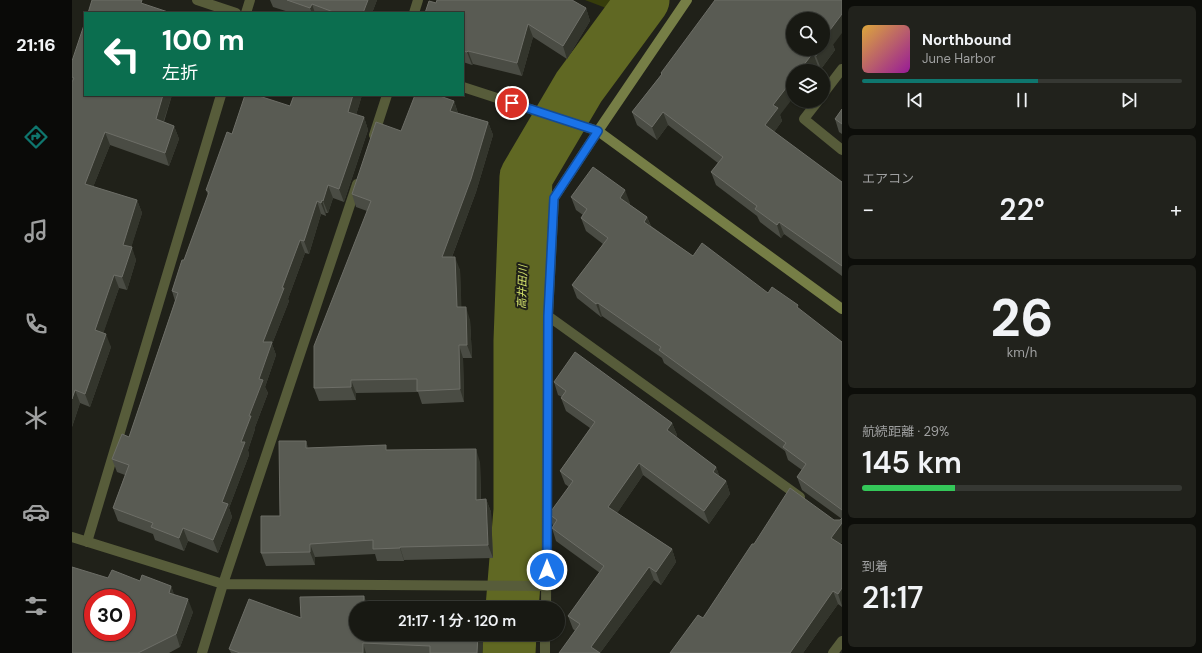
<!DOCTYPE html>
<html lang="ja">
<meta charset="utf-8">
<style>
:root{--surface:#181913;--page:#21221c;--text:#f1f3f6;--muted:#9fa0a0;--line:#363833;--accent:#0f766e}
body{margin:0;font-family:"DM Sans","Noto Sans JP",sans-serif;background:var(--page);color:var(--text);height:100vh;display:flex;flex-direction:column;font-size:15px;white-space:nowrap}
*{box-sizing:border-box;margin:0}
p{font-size:13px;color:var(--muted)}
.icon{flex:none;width:22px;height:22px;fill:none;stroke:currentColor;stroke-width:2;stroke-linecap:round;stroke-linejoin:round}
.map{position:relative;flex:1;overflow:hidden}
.drawer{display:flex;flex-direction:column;gap:6px;padding:6px;background:#0d0e0a;width:360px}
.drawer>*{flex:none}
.top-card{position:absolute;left:12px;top:12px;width:380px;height:84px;border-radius:0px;box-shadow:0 1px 3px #0004,0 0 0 1px var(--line);background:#0b6e4f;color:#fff;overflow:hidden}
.fabs{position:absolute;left:714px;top:12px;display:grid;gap:8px}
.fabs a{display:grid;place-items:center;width:44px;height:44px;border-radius:50%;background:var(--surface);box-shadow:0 1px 3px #0004,0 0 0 1px var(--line);font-size:20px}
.speed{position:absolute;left:12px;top:589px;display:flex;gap:8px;font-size:20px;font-weight:700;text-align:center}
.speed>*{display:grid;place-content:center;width:52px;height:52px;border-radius:50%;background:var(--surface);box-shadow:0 1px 3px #0004,0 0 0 1px var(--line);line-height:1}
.speed .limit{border:6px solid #d22;background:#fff;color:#111}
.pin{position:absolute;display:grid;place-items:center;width:34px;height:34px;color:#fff;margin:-17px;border:2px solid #fff;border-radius:50%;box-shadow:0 1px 4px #0007}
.me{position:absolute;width:44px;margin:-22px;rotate:0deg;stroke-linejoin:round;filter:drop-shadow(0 0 3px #0008)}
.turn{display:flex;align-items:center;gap:14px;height:84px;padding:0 12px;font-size:18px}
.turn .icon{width:52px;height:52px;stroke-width:2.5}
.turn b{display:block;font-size:28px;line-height:34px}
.big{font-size:30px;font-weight:600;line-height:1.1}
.drawer .widget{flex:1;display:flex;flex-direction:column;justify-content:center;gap:6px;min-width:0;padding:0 14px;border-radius:6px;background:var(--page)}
.drawer .dial{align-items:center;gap:0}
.dial b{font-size:52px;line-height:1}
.song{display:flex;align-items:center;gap:12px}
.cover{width:48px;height:48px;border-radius:6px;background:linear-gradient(135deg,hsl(40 70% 55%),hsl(300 70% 35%))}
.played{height:4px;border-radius:2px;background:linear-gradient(90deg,var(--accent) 55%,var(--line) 55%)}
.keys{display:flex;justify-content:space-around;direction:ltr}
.heat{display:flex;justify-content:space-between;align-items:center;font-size:22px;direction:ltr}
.charge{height:6px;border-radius:3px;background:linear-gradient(90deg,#34c759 29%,var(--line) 0)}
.trip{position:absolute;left:277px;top:601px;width:216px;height:40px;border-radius:20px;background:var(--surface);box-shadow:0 1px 3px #0004,0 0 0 1px var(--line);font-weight:600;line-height:40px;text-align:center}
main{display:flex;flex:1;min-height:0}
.tab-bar{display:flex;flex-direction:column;width:72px;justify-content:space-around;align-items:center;background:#0a0a08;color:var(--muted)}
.tab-bar .icon{width:28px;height:28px}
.tab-bar .active{color:var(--accent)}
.tab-bar b{font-size:18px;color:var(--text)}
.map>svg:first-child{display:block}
.green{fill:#373d0b}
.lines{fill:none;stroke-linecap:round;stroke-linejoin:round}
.river{stroke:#606823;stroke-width:53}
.street{stroke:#575c3a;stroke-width:10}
.secondary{stroke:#767e46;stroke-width:10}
.wall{fill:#4a4c44}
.shaded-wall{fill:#33352c}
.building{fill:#595b53;stroke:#6d6e67;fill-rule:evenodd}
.route-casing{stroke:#114b97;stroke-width:10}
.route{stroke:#1a73e8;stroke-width:7}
.labels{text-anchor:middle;stroke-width:4;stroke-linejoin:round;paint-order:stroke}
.water-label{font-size:11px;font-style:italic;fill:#d4e36b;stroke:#202119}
</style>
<main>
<nav class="tab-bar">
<b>21:16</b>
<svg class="icon active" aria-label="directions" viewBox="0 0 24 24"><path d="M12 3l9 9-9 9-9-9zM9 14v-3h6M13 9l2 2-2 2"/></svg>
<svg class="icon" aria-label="music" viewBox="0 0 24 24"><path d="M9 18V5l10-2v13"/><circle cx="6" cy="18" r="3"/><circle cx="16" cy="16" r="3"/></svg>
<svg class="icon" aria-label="phone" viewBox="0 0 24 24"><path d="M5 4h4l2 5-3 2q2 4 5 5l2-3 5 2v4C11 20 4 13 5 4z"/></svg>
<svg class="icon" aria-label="climate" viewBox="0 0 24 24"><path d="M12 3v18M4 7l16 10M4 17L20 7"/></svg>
<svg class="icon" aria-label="car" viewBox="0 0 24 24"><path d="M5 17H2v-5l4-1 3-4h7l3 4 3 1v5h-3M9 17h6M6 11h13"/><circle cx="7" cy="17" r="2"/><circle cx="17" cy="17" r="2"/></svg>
<svg class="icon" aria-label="filters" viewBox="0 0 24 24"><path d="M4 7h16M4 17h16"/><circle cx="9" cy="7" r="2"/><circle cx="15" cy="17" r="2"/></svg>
</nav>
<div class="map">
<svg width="770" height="653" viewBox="0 0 770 653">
<rect width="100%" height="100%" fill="#202119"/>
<path class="green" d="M513,0H549L542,11Z"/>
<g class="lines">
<path class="river" d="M440,608L448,510V341L454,177L507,87L571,0
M437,653L438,634"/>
<path class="street" d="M125,0L164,13
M174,13L178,0
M342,13L346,0
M391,87L526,131L482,198L476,316L474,608
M751,94L770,69
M746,101L732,119L770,150
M302,135L315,95
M476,316L728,497
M0,537L151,584L475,586
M15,542L149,95
M130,653L151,584L285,184
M473,653V634
M761,653L770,641"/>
<path class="secondary" d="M615,0L526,131L770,309"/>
</g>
<path class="wall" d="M198,0H305L300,13H220L201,7Z
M364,3L514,8L518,21L495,59L461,37L450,76L401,64L400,65L391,62V13Z
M761,45L763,50L749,69L746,66L742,71H721L708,115L710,121L702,132L770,182V276L712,234L709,238L688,222L685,216L644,185L639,172L646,163L596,125L585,140L565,125L560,112L589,75V73Z
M0,61L13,95H100L92,122L102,126L107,139L97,166L38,145L21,187L65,200L70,213L59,247L64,260L55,290L47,288L31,333L39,347L18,407L8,403L0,427Z
M222,95H290L284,115L292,117L296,130L272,202L261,198L256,213H254V216L249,214L237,254L233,253L216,299L217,301L200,344L204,355L193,387L196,393L183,427V429L176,450L177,455L157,508L160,517L146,553L116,541L112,551L83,540L81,534L46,521L41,508L53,475L45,472L40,459L57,437L103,301L100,291L112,260L136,195L134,190L160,134L218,106Z
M382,101L386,113L416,122L421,135L404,192L380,257L388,270L389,307L398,320L400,358H391L392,402L350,404L346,392L284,393V400L247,401L242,388L295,211L284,207L280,194L329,131Z
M770,109V134L767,132L763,119Z
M499,197L558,203L557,204L575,217L579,226L621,256L696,293L728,310L770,342V542L768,544L770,545V607L766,604L731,653L631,618L682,544L762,520H768L770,519L730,490L725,477L730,470L716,460L713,451L592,363L590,358L530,316L529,317L505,298L500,285L531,244L514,231L509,218L511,215L504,210Z
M482,382L600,423L605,435L604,437L644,467L648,478L654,481L658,494L637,524L571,475L545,513L600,549L604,562L589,585L582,580L528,653L501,629L496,616L528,573L484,541L480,528L481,526L477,514L497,487L493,484L488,471L518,428L494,411L489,398L490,397L486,395Z
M234,441L236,448L316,450L408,462L409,499H414L419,512L421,558L332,560V561H305L303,554L243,557V565L194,566L189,553L208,516Z
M36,578L68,581L99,586L102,595L121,612L108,647L97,653H0Z
M229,618L284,634H411L410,653H159L157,649Z"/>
<path class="shaded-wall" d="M296,0H305L300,13H291Z
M240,4L243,13H240L238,8Z
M514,8L518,21L495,59L491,46Z
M770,14V33L761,45L763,50L749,69L744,56L749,49H751V47L755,34Z
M456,24L461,37L450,76L445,63Z
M396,51L401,64L400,65L395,52Z
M741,53L746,66L742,71H727Z
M721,79V98L708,115L710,121L698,138L693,125L701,105Z
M91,95H100L88,132L84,119Z
M281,95H290L281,125L276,112Z
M382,101L386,114L378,111Z
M591,112L596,125L585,140L580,127Z
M292,117L296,130L272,202L267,189Z
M416,122L421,135L404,192L375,270L370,257Z
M102,126L107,139L97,166L93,153Z
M33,132L38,145L17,197L13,184Z
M256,185L261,198L256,213L251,201Z
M553,190L558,203L552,211L548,198Z
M65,200L70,213L56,258L51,245Z
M250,200L254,213V216L249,203Z
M245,201L249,214L237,254L232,241Z
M575,217L580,230L572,222Z
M707,222L712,234L709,238L705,225Z
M228,240L233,253L216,299L217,301L200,344L204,355L193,387L196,393L183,427V429L176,450L177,455L157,508L160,517L146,553L141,540L150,502L177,416L187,379L191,342Z
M60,247L64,260L55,290L50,277Z
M383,257L388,270L390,320L385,307Z
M42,275L47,288L28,343L23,330Z
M526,303L530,316L529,317L524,304Z
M394,307L398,320L400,358L395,345Z
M34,334L39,347L18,407L13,394Z
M387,345L391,358L392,402L388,389Z
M279,380L284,393V400L279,387Z
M3,390L8,403L0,427V399Z
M600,423L605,435L599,443L595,430Z
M234,441L238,454L234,448Z
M404,449L408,462L409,513L404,500Z
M567,463L571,475L541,519L536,507Z
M644,467L649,480L641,472Z
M654,481L658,494L637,524L632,511Z
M414,499L419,512L421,558L416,545Z
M770,523V542L764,550L759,538Z
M111,528L116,541L112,551L107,538Z
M238,544L243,557V565L238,552Z
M328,547L332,560V561L328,548Z
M600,549L604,562L589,585L584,572Z
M577,567L582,580L528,653L519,647Z
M99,586L104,599L97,593Z
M770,588V606L766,594Z
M761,591L766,604L731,653H718Z
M292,596L297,608L292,606Z
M116,599L121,612L108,647L104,634Z
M406,634H411L410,653H405Z
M291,643L294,653H291Z"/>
<path class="building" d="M20,0H70L69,3L99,13H16Z
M215,0H296L291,13H264L240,4L238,8Z
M365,0H500L514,8L491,46L456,24L445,63L396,51L395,52L391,51V13H353L357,1L364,3Z
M643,0H770V14L755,34L758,37L751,47V19H721V49H749L744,56L741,53L727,71H721V79L701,105L706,108L693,125L770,182V266L707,222L705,225L683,209L685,206L639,172L651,157L591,112L580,127L560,112L590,74L589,73Z
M13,22V95H91L84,119L102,126L93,153L33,132L13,184L65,200L51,245L60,247L50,277L42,275L23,330L34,334L13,394L3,390L0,399V82L2,78L0,77V61Z
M173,95H184L218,106L222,95H281L276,112L292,117L267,189L256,185L251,201L250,200L249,203L245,201L232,241L228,240L210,288H212L191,342H200L187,379L191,380L177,416H179L169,442H173L150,502L156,504L141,540L111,528L107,538L79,527L81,523L41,508L57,465L40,459L50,434L57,437L106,293L100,291L110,260H112L137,192L134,190L155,132L160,134Z
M343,95H365L382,101L378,111L416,122L399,179L370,257H383L385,307H394L395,345H387L388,389L345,391V379L279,380V387L242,388V346L299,201L280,194L304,122L329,131Z
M770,109V124L763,119Z
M521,167L553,190L548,198L575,217L572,222L621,256L630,243L696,293L700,287L726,305L725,307L770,342V510L725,477L734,464L711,447L714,443L587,350L589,347L526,303L524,304L500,285L536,238L509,218L515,209L499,197Z
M503,352L600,423L595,430L644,467L641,472L654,481L632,511L567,463L536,507L600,549L584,572L577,567L519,647L528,653H487L508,624L496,616L532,566L480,528L485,520L477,514L501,481L488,471L523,422L489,398L494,391L482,382Z
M207,441H234V448L314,445V450L404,449V500L414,499L416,545L328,547V548L301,549V540L238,544V552L189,553V516H208Z
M718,488L762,520H768L770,518V523L759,538L770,545V588L766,594L761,591L718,653H598L626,615L631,618L680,544H682Z
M0,567L36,578L40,570L68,581L70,575L99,586L97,593L116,599L104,634L66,653H0ZM21,598H55V632H21Z
M292,596V606L386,608H284V634H406L405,653H358V646L291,643V653H168L157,649L177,599L229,618L228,597Z"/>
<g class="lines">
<g class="route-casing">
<path id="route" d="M440,103L526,131L482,198L476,316L475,570"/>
</g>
<use href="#route" class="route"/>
</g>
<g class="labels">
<g class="water-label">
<text transform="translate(450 287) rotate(-88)" y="4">高井田川</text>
</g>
</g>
</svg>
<div class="fabs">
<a><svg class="icon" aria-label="search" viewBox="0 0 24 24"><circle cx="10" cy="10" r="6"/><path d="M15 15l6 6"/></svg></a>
<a><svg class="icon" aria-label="layers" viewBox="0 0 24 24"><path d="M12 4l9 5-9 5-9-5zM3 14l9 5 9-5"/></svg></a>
</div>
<div class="speed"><div class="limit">30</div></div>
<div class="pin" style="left:440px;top:103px;background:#d93025"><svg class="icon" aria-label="arrive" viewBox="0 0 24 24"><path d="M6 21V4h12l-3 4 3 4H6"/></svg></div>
<svg class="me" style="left:475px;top:570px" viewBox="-20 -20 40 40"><circle r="17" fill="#1a73e8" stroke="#fff" stroke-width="3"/><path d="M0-11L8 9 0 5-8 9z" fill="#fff"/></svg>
<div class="trip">21:17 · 1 分 · 120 m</div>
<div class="top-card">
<div class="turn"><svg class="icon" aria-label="left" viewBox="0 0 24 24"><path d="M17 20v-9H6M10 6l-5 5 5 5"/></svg><div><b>100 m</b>左折</div></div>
</div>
</div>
<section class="drawer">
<div class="widget">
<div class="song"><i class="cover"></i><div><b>Northbound</b><p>June Harbor</p></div></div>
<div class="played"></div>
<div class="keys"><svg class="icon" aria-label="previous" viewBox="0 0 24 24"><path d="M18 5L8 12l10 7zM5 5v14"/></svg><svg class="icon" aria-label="pause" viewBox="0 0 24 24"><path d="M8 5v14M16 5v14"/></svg><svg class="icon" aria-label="next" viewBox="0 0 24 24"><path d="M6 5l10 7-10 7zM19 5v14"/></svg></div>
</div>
<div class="widget"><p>エアコン</p>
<div class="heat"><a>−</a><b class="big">22°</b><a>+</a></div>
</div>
<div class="widget dial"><b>26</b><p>km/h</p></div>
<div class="widget"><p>航続距離 · 29%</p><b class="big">145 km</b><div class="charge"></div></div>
<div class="widget"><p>到着</p><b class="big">21:17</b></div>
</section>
</main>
